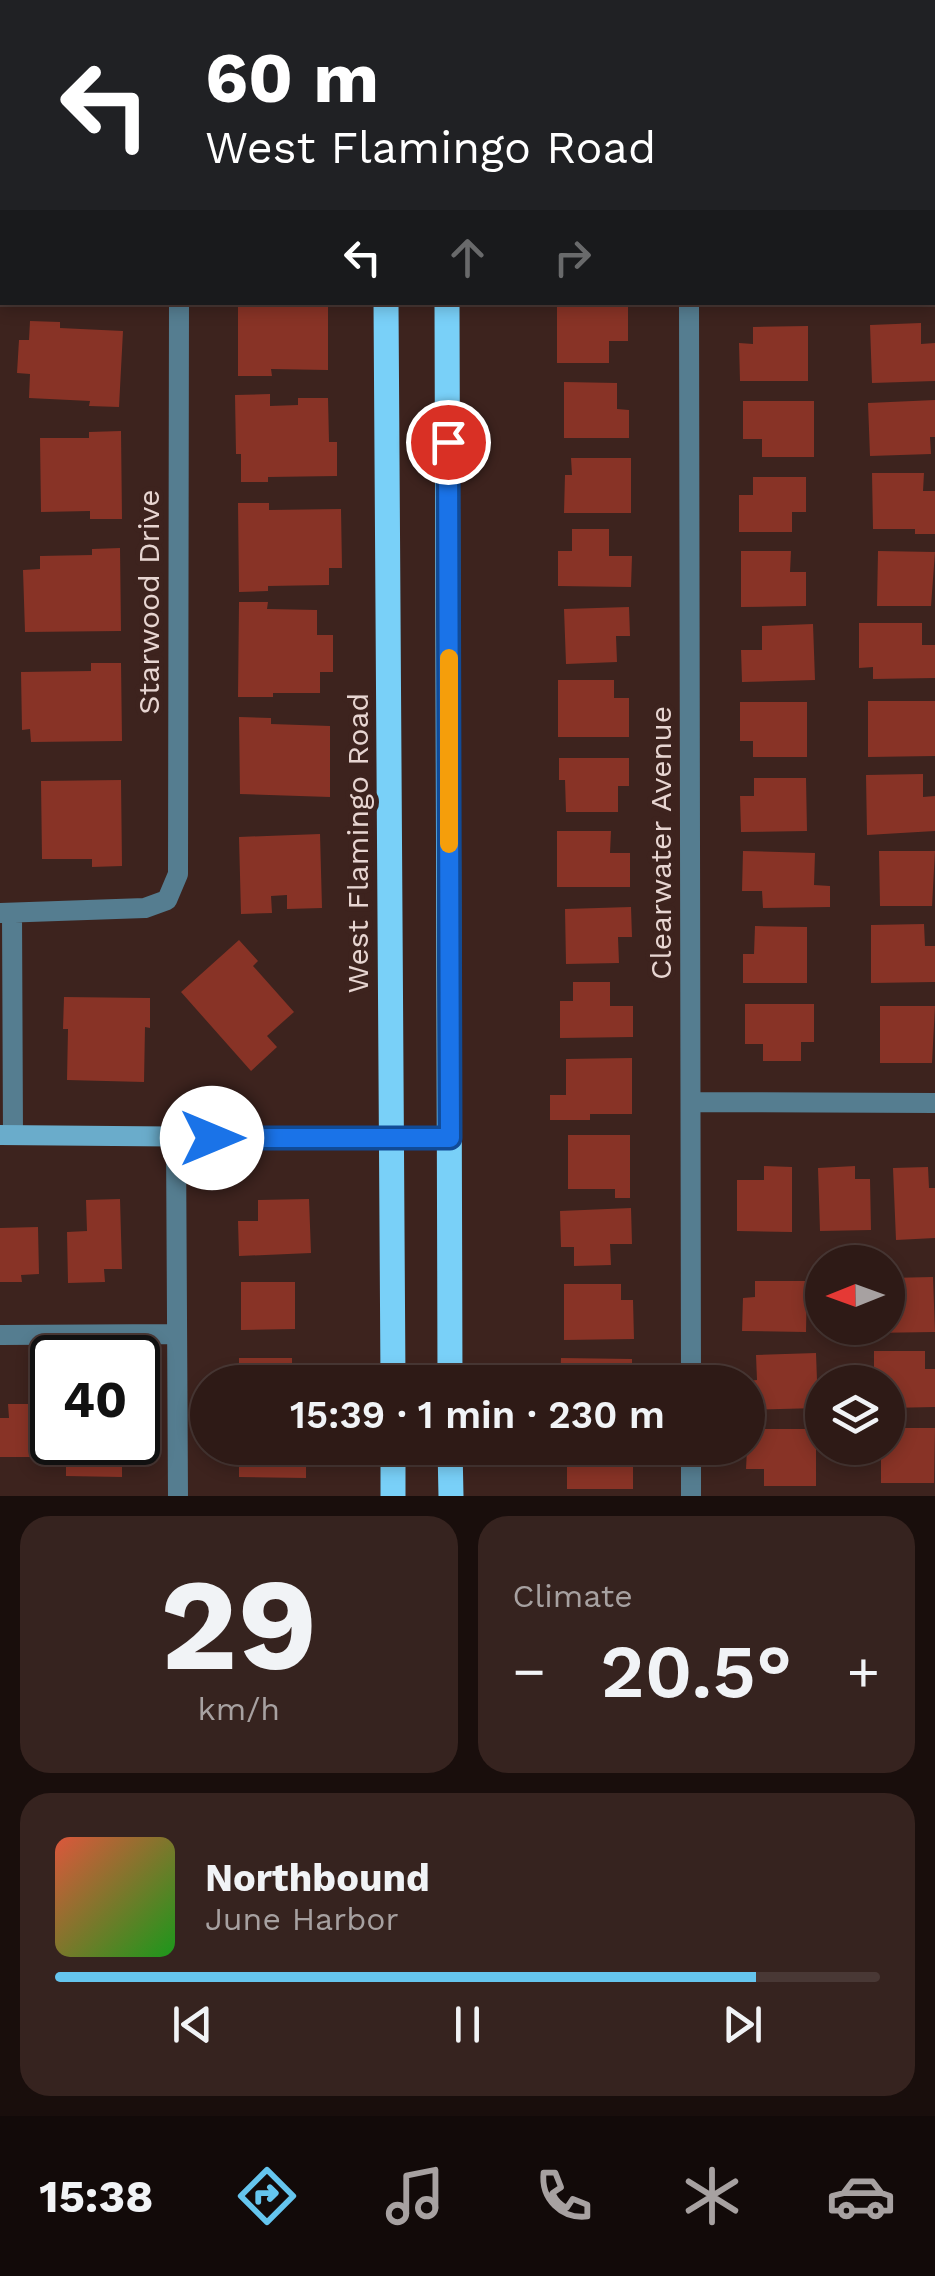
<!DOCTYPE html>
<meta charset="utf-8">
<style>
:root{--surface:#2e1a16;--page:#36231f;--text:#f1f3f6;--muted:#a7a1a1;--line:#493835;--accent:#65c5ee}
body{margin:0;font-family:"Work Sans",sans-serif;background:var(--page);color:var(--text);height:100vh;display:flex;flex-direction:column;font-size:38px;white-space:nowrap}
*{box-sizing:border-box;margin:0}
p{font-size:32px;color:var(--muted)}
.icon{flex:none;width:55px;height:55px;fill:none;stroke:currentColor;stroke-width:2;stroke-linecap:round;stroke-linejoin:round}
.map{position:relative;height:1496px;overflow:hidden}
.sheet{display:flex;flex-direction:column;gap:20px;padding:20px;background:#190e0c;flex:1}
.sheet>*{flex:none}
.top-card{position:absolute;left:0px;top:0px;width:935px;height:305px;box-shadow:0 5px 15px #0003,0 0 0 2px var(--line);background:#202124;color:#fff;overflow:hidden}
.needle{width:65px;rotate:269deg}
.fabs{position:absolute;left:805px;top:1245px;display:grid;gap:20px}
.fabs a{display:grid;place-items:center;width:100px;height:100px;border-radius:50%;background:var(--surface);box-shadow:0 5px 15px #0003,0 0 0 2px var(--line);font-size:50px}
.speed{position:absolute;left:30px;top:1335px;display:flex;gap:20px;font-size:50px;font-weight:700;text-align:center}
.speed>*{display:grid;place-content:center;width:130px;height:130px;border-radius:50%;background:var(--surface);box-shadow:0 5px 15px #0003,0 0 0 2px var(--line);line-height:1}
.speed .limit{border:5px solid #111;border-radius:15px;background:#fff;color:#111}
.pin{position:absolute;display:grid;place-items:center;width:85px;height:85px;color:#fff;margin:-42px;border:5px solid #fff;border-radius:50%;box-shadow:0 2px 10px #0007}
.me{position:absolute;width:110px;margin:-55px;rotate:90deg;stroke-linejoin:round;filter:drop-shadow(0 0 8px #0008)}
.turn{display:flex;align-items:center;gap:35px;height:210px;padding:0 40px;font-size:45px}
.turn .icon{width:130px;height:130px;stroke-width:2.5}
.turn b{display:block;font-size:70px;line-height:85px}
.lanes{display:flex;align-items:center;height:95px;padding:0 40px;background:#0003;justify-content:center;gap:50px;direction:ltr}
.lanes .off{opacity:.35}
.big{font-size:75px;font-weight:600;line-height:1.1}
.sheet .card{flex:1;display:flex;flex-direction:column;justify-content:center;gap:15px;min-width:0;padding:0 35px;border-radius:30px;background:var(--page)}
.sheet .dial{align-items:center;gap:0}
.dial b{font-size:130px;line-height:1}
.song{display:flex;align-items:center;gap:30px}
.cover{width:120px;height:120px;border-radius:15px;background:linear-gradient(135deg,hsl(10 70% 55%),hsl(120 70% 35%))}
.played{height:10px;border-radius:5px;background:linear-gradient(90deg,var(--accent) 85%,var(--line) 85%)}
.keys{display:flex;justify-content:space-around;direction:ltr}
.heat{display:flex;justify-content:space-between;align-items:center;font-size:55px;direction:ltr}
.sheet .tiles{flex:1;display:grid;gap:20px;grid-template-columns:1fr 1fr}
.card:last-child{grid-column:span 2}
.trip{position:absolute;left:190px;top:1365px;width:575px;height:100px;border-radius:50px;background:var(--surface);box-shadow:0 5px 15px #0003,0 0 0 2px var(--line);font-weight:600;line-height:100px;text-align:center}
.tab-bar{display:flex;height:160px;justify-content:space-around;align-items:center;background:#120a09;color:var(--muted)}
.tab-bar .icon{width:70px;height:70px}
.tab-bar .active{color:var(--accent)}
.tab-bar b{font-size:45px;color:var(--text)}
.map>svg:first-child{display:block}
.building{fill:#883326}
.lines{fill:none;stroke-linecap:round;stroke-linejoin:round}
.street{stroke:#557d90;stroke-width:20}
.secondary{stroke:#6aaccb;stroke-width:20}
.primary{stroke:#79d0f8;stroke-width:25}
.route-casing{stroke:#114b97;stroke-width:25}
.route{stroke:#1a73e8;stroke-width:18}
.slow{stroke:#f59e0b;stroke-width:18}
.labels{text-anchor:middle;stroke-width:10;stroke-linejoin:round;paint-order:stroke}
.street-label{font-size:30px;fill:#e7d5d1;stroke:#3d231e}
</style>
<div class="map">
<svg width="935" height="1496" viewBox="0 0 935 1496">
<rect width="100%" height="100%" fill="#3d231e"/>
<path class="building" d="M238,302H328V370L271,369L272,376H238Z
M628,306V341H609V363H557V307Z
M30,321L60,322V328L123,331L119,407L89,406L90,401L29,398L30,374L17,373L19,340H29Z
M921,323V344L935,343V381L872,383L870,325Z
M808,326V381H740L739,343L753,344V327Z
M564,382L617,383V409L629,410V438H564Z
M270,394V406L298,405V398H328L329,442H337V476L268,477V482H241V454H236L235,395Z
M935,400V437H930L931,454L870,456L868,403Z
M743,401H814V457H762V439H743Z
M121,431L122,519H90V511L41,512L40,438H89V432Z
M571,458H631V513H564L565,475H572Z
M872,473H924L923,491H935V534H915V529H873Z
M753,477H806V512H792V532H739V495H753Z
M238,503H269V510L341,509L342,568H329V585L268,586V591L239,592Z
M572,529H609V556H632L631,587L558,586V551H572Z
M120,548L121,631L25,632L23,570L40,569V556L92,555V549Z
M741,551H791L790,572H806V606L741,607Z
M878,551L935,552L931,606H877Z
M239,602H268L267,609L317,610V635H333V672H320V693H273V697H238Z
M629,607L630,636H616L617,662L566,664L564,609Z
M859,623H922V645H935V678L873,679V667L859,668Z
M813,624L815,680L742,682L741,650H762V626Z
M91,663H121L122,741L31,742L30,729L22,730L21,672L91,671Z
M558,680H614V698H629V737H558Z
M868,701H935V756L868,757Z
M740,702H807V757H753V741H740Z
M239,717L271,718V724L330,726V797L240,794Z
M559,758H629V786H618V812H566L565,780H559Z
M923,774V797L935,796V831L867,835L866,775Z
M754,778H806L807,831L741,832L740,796H754Z
M121,780L122,866L92,867V859H42L41,781Z
M557,831H611L610,853H630V887H557Z
M320,834L322,908L287,909V895L271,896L272,913L241,914L239,837Z
M743,851L815,853L814,885L830,886V907L763,908L762,891H742Z
M879,851H935L932,906H880Z
M631,907L632,937H618L619,963L566,964L565,909Z
M924,924L925,946H935V982L871,983V925Z
M755,926L807,927V983H743V954H754Z
M239,940L258,961L253,966L294,1012L267,1036L277,1047L251,1071L181,992Z
M573,982H610V1006H633V1037L560,1038V1001H573Z
M64,997L150,998V1028L145,1027L144,1082L67,1080L68,1029H63Z
M745,1004H814V1042H801V1061H763V1044H745Z
M880,1006H935L932,1063H880Z
M632,1058V1114H590V1120H550V1095H566V1059Z
M568,1135H630V1198H615V1189H568Z
M764,1166L792,1167V1232L737,1231V1180H764Z
M855,1166V1179H870L871,1230L820,1231L818,1168Z
M928,1167L929,1188H935V1238L896,1240L893,1168Z
M120,1199L122,1269H104L105,1282L68,1283L67,1232L87,1231L86,1200Z
M309,1199L311,1253L239,1256L238,1221H258V1200Z
M631,1208L632,1244H610L611,1265L574,1266V1247H561L560,1211Z
M38,1227L39,1274L21,1275L22,1282H0V1228Z
M933,1277L935,1332L869,1333V1328H888V1278Z
M755,1281H807L806,1332L742,1331L743,1298L755,1297Z
M241,1282H295V1329L241,1330Z
M564,1284H621V1300H633L634,1339L564,1340Z
M874,1351H925V1369H935V1407L888,1408V1382H874Z
M816,1353L818,1408L748,1410V1381L757,1380L756,1355Z
M239,1358H292V1382H239Z
M561,1358L632,1359V1382H560Z
M8,1404H38V1457H0V1418H9Z
M888,1428H935L934,1483H881V1448H888Z
M748,1429H816V1486H764V1469H746Z
M66,1442H122V1477L66,1476Z
M252,1448H306V1478L239,1477V1449Z
M567,1448H620V1460H633V1489H567Z"/>
<g class="lines">
<path class="street" d="M687,0V2
M180,2V0
M689,302L691,1382
M0,913L145,908L167,900L178,874L179,302
M12,913L13,1135
M692,1102L935,1103
M176,1138L178,1496
M0,1335L177,1334
M691,1496V1448"/>
<path class="secondary" d="M0,1135L450,1139"/>
<path class="primary" d="M374,0V2
M444,0V2
M386,302L393,1382
M447,302L450,1382
M393,1448V1496
M450,1448L451,1496"/>
</g>
<g class="lines">
<g class="route-casing">
<path id="route" d="M212,1138H450L448,442"/>
</g>
<use href="#route" class="route"/>
<path class="slow" d="M449,658V844"/>
</g>
<g class="labels">
<g class="street-label">
<text transform="translate(149 602) rotate(-90)" y="10">Starwood Drive</text>
<text transform="translate(358 843) rotate(-90)" y="10">West Flamingo Road</text>
<text transform="translate(661 843) rotate(-90)" y="10">Clearwater Avenue</text>
</g>
</g>
</svg>
<div class="fabs">
<a><svg class="needle" viewBox="-14 -14 28 28"><path d="M0-13l5 13h-10z" fill="#e53935"/><path d="M0 13l5-13h-10z" fill="#a7a1a1"/></svg></a>
<a><svg class="icon" aria-label="layers" viewBox="0 0 24 24"><path d="M12 4l9 5-9 5-9-5zM3 14l9 5 9-5"/></svg></a>
</div>
<div class="speed"><div class="limit">40</div></div>
<div class="pin" style="left:448px;top:442px;background:#d93025"><svg class="icon" aria-label="arrive" viewBox="0 0 24 24"><path d="M6 21V4h12l-3 4 3 4H6"/></svg></div>
<svg class="me" style="left:212px;top:1138px" viewBox="-20 -20 40 40"><circle r="19" fill="#fff"/><path d="M0-13L10 11 0 6-10 11z" fill="#1a73e8"/></svg>
<div class="trip">15:39 · 1 min · 230 m</div>
<div class="top-card">
<div class="turn"><svg class="icon" aria-label="left" viewBox="0 0 24 24"><path d="M17 20v-9H6M10 6l-5 5 5 5"/></svg><div><b>60 m</b>West Flamingo Road</div></div>
<div class="lanes"><svg class="icon" aria-label="left" viewBox="0 0 24 24"><path d="M17 20v-9H6M10 6l-5 5 5 5"/></svg><svg class="icon off" aria-label="ahead" viewBox="0 0 24 24"><path d="M12 20V5M6 11l6-6 6 6"/></svg><svg class="icon off" aria-label="right" viewBox="0 0 24 24"><path d="M7 20v-9h11M14 6l5 5-5 5"/></svg></div>
</div>
</div>
<section class="sheet">
<div class="tiles">
<div class="card dial"><b>29</b><p>km/h</p></div>
<div class="card"><p>Climate</p>
<div class="heat"><a>−</a><b class="big">20.5°</b><a>+</a></div>
</div>
<div class="card">
<div class="song"><i class="cover"></i><div><b>Northbound</b><p>June Harbor</p></div></div>
<div class="played"></div>
<div class="keys"><svg class="icon" aria-label="previous" viewBox="0 0 24 24"><path d="M18 5L8 12l10 7zM5 5v14"/></svg><svg class="icon" aria-label="pause" viewBox="0 0 24 24"><path d="M8 5v14M16 5v14"/></svg><svg class="icon" aria-label="next" viewBox="0 0 24 24"><path d="M6 5l10 7-10 7zM19 5v14"/></svg></div>
</div>
</div>
</section>
<nav class="tab-bar">
<b>15:38</b>
<svg class="icon active" aria-label="directions" viewBox="0 0 24 24"><path d="M12 3l9 9-9 9-9-9zM9 14v-3h6M13 9l2 2-2 2"/></svg>
<svg class="icon" aria-label="music" viewBox="0 0 24 24"><path d="M9 18V5l10-2v13"/><circle cx="6" cy="18" r="3"/><circle cx="16" cy="16" r="3"/></svg>
<svg class="icon" aria-label="phone" viewBox="0 0 24 24"><path d="M5 4h4l2 5-3 2q2 4 5 5l2-3 5 2v4C11 20 4 13 5 4z"/></svg>
<svg class="icon" aria-label="climate" viewBox="0 0 24 24"><path d="M12 3v18M4 7l16 10M4 17L20 7"/></svg>
<svg class="icon" aria-label="car" viewBox="0 0 24 24"><path d="M5 17H2v-5l4-1 3-4h7l3 4 3 1v5h-3M9 17h6M6 11h13"/><circle cx="7" cy="17" r="2"/><circle cx="17" cy="17" r="2"/></svg>
</nav>
